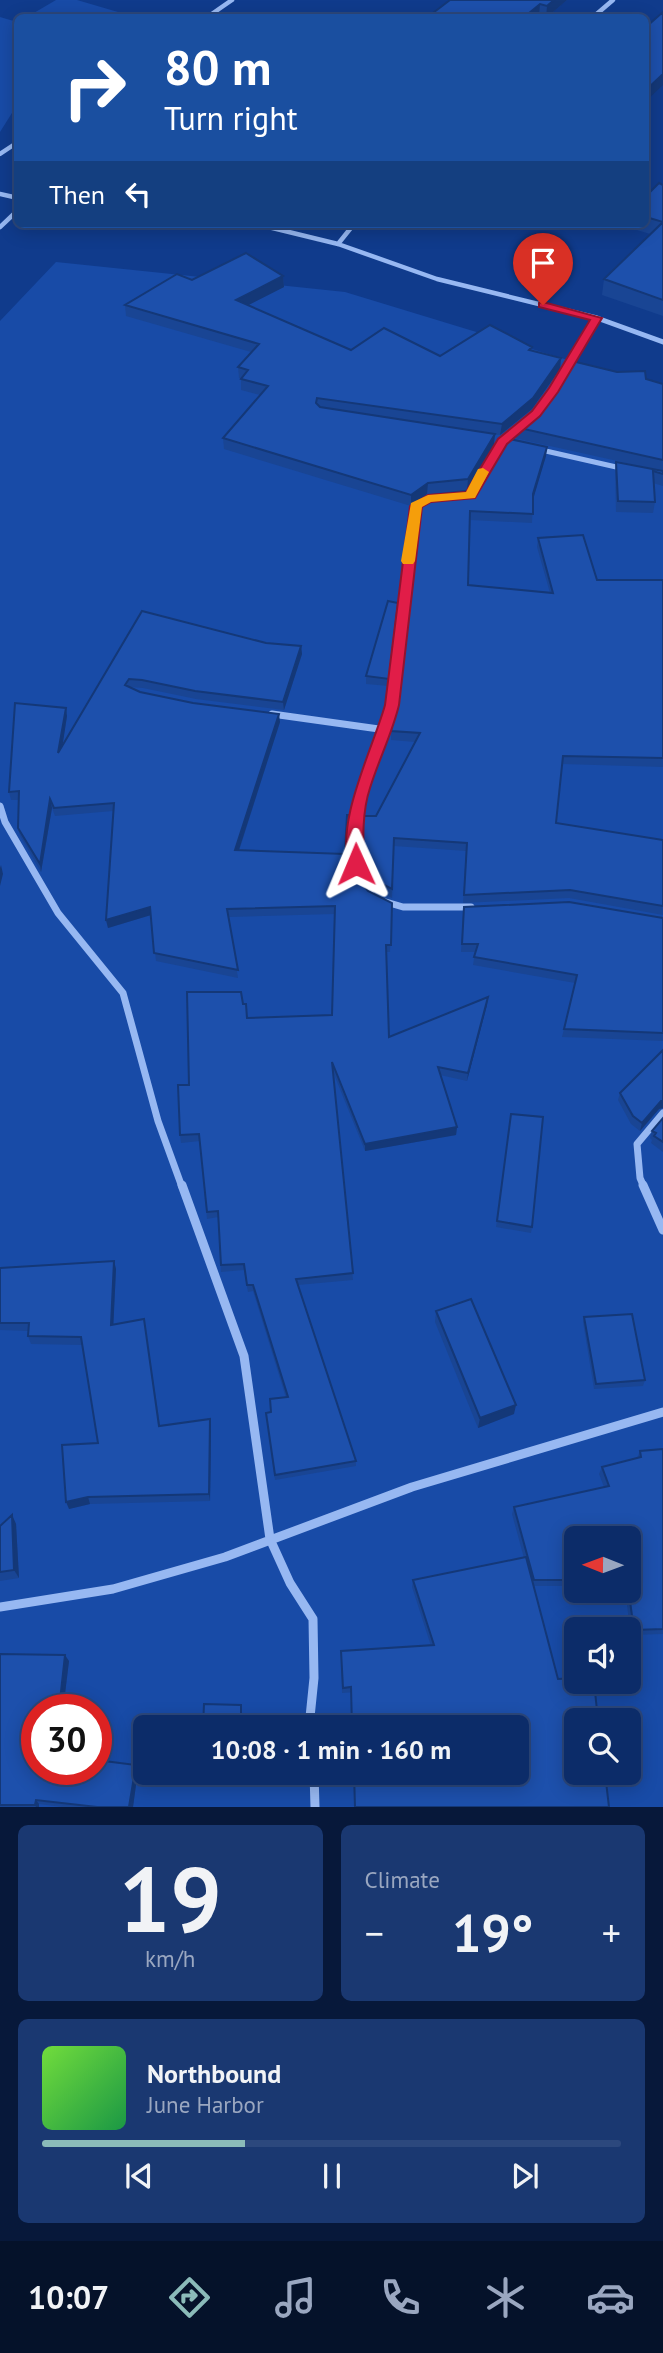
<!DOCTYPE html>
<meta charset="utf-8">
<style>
:root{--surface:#0c2c69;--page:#1a3871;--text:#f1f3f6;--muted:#9aa7c0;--line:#2c487d;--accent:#8bbbb9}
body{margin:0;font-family:"PT Sans",sans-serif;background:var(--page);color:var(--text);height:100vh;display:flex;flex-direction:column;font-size:26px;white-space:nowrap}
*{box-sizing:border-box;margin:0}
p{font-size:23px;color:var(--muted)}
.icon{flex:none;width:38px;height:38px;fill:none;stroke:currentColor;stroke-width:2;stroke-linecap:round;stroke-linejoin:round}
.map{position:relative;height:1807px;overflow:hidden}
.drawer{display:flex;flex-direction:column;gap:18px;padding:18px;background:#07183a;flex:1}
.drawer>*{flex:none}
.banner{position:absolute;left:14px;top:14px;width:635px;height:214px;border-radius:10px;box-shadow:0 4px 18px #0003,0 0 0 2px var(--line);background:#1a4fa0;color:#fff;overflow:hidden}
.needle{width:46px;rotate:271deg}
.buttons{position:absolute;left:564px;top:1526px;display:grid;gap:14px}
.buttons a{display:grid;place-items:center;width:77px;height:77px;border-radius:10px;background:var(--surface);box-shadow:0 4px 18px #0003,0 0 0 2px var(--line);font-size:35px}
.speed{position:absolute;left:21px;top:1694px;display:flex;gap:14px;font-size:35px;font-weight:700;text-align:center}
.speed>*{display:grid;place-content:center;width:91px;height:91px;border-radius:50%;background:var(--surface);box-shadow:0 4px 18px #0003,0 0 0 2px var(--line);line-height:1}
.speed .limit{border:10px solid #d22;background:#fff;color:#111}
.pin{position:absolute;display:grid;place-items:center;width:60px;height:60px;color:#fff;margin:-72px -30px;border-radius:50% 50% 50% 0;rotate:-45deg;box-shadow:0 0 7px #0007}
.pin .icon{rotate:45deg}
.me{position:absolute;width:77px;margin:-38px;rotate:359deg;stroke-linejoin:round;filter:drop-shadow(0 0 5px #0008)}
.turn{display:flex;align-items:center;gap:24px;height:147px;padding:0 35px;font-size:32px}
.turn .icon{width:91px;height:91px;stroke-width:2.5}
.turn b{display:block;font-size:49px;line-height:60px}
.then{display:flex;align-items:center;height:66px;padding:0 35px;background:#0003;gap:14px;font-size:26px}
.big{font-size:52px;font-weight:700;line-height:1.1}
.drawer .tile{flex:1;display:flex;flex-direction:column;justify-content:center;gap:10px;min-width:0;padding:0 24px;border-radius:10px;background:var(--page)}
.drawer .dial{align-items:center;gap:0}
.dial b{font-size:91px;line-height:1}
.song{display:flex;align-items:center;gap:21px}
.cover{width:84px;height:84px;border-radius:10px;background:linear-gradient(135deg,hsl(100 70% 55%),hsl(140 70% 35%))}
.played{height:7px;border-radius:4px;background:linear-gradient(90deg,var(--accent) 35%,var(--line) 35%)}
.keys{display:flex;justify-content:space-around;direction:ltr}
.heat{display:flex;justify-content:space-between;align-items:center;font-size:38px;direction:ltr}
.drawer .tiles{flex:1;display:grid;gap:18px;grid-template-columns:1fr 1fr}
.tile:last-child{grid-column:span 2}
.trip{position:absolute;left:133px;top:1715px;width:396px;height:70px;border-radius:10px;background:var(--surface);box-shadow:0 4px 18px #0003,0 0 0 2px var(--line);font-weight:700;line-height:70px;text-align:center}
.tab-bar{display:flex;height:112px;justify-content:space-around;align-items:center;background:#05122a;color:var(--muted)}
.tab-bar .icon{width:49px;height:49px}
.tab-bar .current{color:var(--accent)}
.tab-bar b{font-size:32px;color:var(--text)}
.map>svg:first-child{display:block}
.green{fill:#184ba7;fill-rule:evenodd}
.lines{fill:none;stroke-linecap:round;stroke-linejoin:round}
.minor-far3{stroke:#97b8f2;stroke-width:4.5}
.minor-far2{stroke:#97b8f2;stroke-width:5}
.minor-far1{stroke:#97b8f2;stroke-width:7}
.minor{stroke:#97b8f2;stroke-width:9}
.wall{fill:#194594}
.shaded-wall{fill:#143878}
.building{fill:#1d50ac;stroke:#143878;stroke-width:2}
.route{fill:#e11d48;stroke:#92132f;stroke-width:2}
.slow{fill:#f59e0b}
</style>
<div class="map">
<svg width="663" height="1807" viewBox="0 0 663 1807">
<rect width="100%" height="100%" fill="#103b8c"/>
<path class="green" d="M56,0H77L135,17H27Z
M0,17L17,22V105L0,132Z
M56,262L345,292L663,389V1807H0V321ZM576,1538H628V1591H576ZM576,1629H628V1682H576ZM37,1710H96V1769H37ZM576,1720H628V1773H576ZM145,1727H516V1773H145Z"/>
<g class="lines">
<path class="minor-far3" d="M206,18L232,0
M592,18L613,0
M0,154L18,142
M0,194L18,198
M256,224L338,244L437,279L555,308
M0,227L18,210
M338,244L354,224"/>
<path class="minor-far2" d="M548,306L597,318L663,342
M561,378L597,318
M537,449L625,469
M467,497L502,441L520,427
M393,696L416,506L427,499"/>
<path class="minor-far1" d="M272,714L386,730
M0,806L5,822L58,913L123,993L158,1121L182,1187
M370,892C362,886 361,878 359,868C344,805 386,755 393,694
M386,902L403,907H471
M644,1187L640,1178L637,1144L663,1113"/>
<path class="minor" d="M182,1185L244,1356L270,1539L290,1583L313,1619L314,1678L309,1727
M643,1185L663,1230
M0,1607L113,1589L225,1557L412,1487L663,1412
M314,1773L315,1807"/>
</g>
<path class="wall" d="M450,0H567L546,18L539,16L537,18H429V16Z
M663,185V316L602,295L604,279L650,234L627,227V224H646V196Z
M283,276L284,287L248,305L351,350L440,356L532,347V351L561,358L560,369L532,409L500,435H494V445L467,490L427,494L411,506L224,449L223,438L260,395L241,390V379L239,378L238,367L251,352L126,316L125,305L192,280Z
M646,379L663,384V486L653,483L655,502L653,513L616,512L615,473L616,462L640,466L514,438L515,427Z
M546,456L533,499L532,523L470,520L468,585L550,593L537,547L538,538L597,580H663V767L562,764L556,823L663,840V915L569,898L463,903L466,851L394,846L392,898L375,889L364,872L360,851L362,816H376L415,742L391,740V731L474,490Z
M398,610L389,686L366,684V676Z
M142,611L266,643L301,646L302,654L284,710L196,699L143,688L130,687L140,692L280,722L239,851L345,854L349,851L356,876L368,891L392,903L390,952H386L389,1037L487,1005L467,1081L440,1075L457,1127L456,1135L365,1151L333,1072L353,1280L298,1285L356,1461V1466L275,1480L266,1413L271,1412L286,1398L253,1291L248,1292L244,1270L221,1272L218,1217L207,1219L200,1141L181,1143L180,1135L189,1085L243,1004L247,1018L332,1015L335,914L229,917L238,978L156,961L151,915L108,928L106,920L113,811L55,816L52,808L41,872L20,836L18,828L19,800H11L9,792L67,716L62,746Z
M463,915L663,918V1041L562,1037L575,983L473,965L475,952H461Z
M663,1050V1108L659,1109L640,1131L631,1124L618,1100L620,1093Z
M511,1114L532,1227L531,1233L496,1227Z
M663,1118V1152L651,1143L652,1140L650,1138L652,1131Z
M114,1261L116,1269L113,1325L145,1327L160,1425L211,1426L210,1501L90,1504L69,1509L98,1443L82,1345L31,1344L28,1336V1331L0,1330V1268Z
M436,1311L514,1414L478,1428L435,1322Z
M584,1317L645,1380L643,1386L594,1389L583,1322Z
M663,1449V1634L631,1635L625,1591H628V1538H576V1586H533L558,1679L342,1693L341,1651L431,1646L412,1587L413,1580L524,1558L512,1514L514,1507L604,1487L599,1474L602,1467L637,1458L640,1451Z
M12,1515L16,1524L19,1578L0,1581V1526Z
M0,1654L69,1661L63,1710H37V1769L136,1765L138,1770L133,1807H62L39,1804V1807H0Z"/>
<path class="shaded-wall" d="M554,0H567L546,18L547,6Z
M540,4L539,16L537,18H523Z
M663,74V85L646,101V90Z
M283,276L284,287L237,311L236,300Z
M561,358L560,369L532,409L500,435L502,424Z
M495,434L494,445L467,490L468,479Z
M547,447L546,456L532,503L533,494Z
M428,483L427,494L411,506V495Z
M301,646L302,654L284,710L283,702Z
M66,708L67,716L60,762L58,753Z
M279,714L280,722L236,859L235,850Z
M50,799L52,808L41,872L40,864Z
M1,865L3,874L0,886V868Z
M150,907L151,915L108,928L106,920Z
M488,997L487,1005L467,1081L468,1073Z
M661,1101H663V1108L659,1109L640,1131L642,1123Z
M457,1127L456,1135L365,1151V1144Z
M114,1261L116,1269L113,1333L111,1325Z
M516,1405L514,1414L478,1428L480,1418Z
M210,1419L211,1426L210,1501L209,1494Z
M88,1497L90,1504L69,1509L66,1502Z
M12,1515L16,1524L19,1578L14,1570Z
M65,1655L69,1661L63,1710H59Z
M136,1765L138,1770L133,1807H129Z
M36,1800L39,1804V1807H36L35,1805Z"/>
<path class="building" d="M450,0H554L547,6L540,4L523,18H436L429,16Z
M663,12V74L646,90V27Z
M659,183L663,185V222L646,217V196Z
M663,222V300L604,279Z
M246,253L283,276L236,300L351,350L384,328L440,356L490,325L532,347L529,350L561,358L533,398L502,424L317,398L316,403L320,407L495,434L468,479L428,483L411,495L223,438L268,386L241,379L248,370L238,367L259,344L125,305L177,274L192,280Z
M572,361L617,372L645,371L646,379L663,384V460L515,427L541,405Z
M505,438L547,447L533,494V514L470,511L468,585L553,593L538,538L583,535L597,580H663V758L563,756L556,823L663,840V906L570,890L464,895L467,843L394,838L392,889L376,881L364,864L361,842L362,816H376L420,733L391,731L399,686L421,500L430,495L474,490Z
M616,462L663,471V474L653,471L655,502L618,501Z
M388,601L398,603L389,679L366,676Z
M142,611L266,643L301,646L283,702L195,691L142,680L129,679L125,685L140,692L193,703L279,714L235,850L345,854L347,815H349V851L356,876L368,891L392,903L391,945H386L389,1037L488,997L468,1073L438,1067L457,1127L365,1144L332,1062L353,1273L296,1279L356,1461L275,1475L266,1413L271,1412L270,1399L288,1397L253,1285H247L244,1264L221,1265L218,1211L207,1212L199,1134L180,1135L178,1085H189L187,992H241L243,1004H246L247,1018L332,1015L335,906L227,909L238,970L154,953L150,907L106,920L114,803L54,808L50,799L40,864L18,828L19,791L9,792L15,703L66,708L58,753Z
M569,902L663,918V1033L564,1029L577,975L474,957L478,944H462L464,907Z
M663,1050V1101H661L642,1123L633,1116L620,1093Z
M511,1114L543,1117L532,1227L497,1221Z
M663,1118V1142L654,1136L656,1133L652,1131Z
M114,1261L111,1325L144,1319L159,1426L210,1419L209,1494L88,1497L66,1502L62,1445L98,1443L81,1337L28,1336L29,1323H0V1268Z
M471,1299L516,1405L480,1418L436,1311Z
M632,1314L645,1380L596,1384L584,1317Z
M663,1449V1629L634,1630L628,1587V1538H576V1580H534L514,1507L609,1486L602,1467L641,1457L640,1451Z
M12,1515L14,1570L0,1572V1526Z
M526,1557L558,1679L576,1678V1682H594L598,1720H576V1773H605L609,1807H355L354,1773H516V1727H352L351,1687L343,1688L341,1651L434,1645L413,1580Z
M0,1654L65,1655L59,1710H37V1769H96V1760L136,1765L129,1807H97L36,1800L35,1805H0Z
M204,1704L241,1705V1727H203Z"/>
<path class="route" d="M543,302L602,318L558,392L540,416L507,444L475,498L431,502L422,507L399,705C392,734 379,759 370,788C362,812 363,839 364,864L356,870L351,868C332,828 374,746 385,705L410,506L428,495L466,492L498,439L532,411L549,388L590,320L539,307V303Z"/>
<path class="slow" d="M483,468L489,472L475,498L431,502L422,507L415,561L413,564H403L401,561L411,503L428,495L466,492L478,469Z"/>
</svg>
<div class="buttons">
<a><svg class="needle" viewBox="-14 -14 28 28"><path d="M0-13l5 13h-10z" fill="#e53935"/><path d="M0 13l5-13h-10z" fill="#9aa7c0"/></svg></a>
<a><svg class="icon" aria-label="sound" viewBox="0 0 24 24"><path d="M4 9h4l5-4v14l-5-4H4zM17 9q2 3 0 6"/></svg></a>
<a><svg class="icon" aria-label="search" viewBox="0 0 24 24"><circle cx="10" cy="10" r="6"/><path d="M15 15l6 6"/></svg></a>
</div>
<div class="speed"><div class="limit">30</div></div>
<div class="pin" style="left:543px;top:305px;background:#d93025"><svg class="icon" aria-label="arrive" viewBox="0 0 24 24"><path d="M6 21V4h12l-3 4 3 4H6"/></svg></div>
<svg class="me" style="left:356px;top:864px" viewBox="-20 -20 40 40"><path d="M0-17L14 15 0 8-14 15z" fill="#e11d48" stroke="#fff" stroke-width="4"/></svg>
<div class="trip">10:08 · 1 min · 160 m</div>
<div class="banner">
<div class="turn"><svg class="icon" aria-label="right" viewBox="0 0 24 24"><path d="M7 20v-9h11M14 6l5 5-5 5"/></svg><div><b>80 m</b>Turn right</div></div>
<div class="then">Then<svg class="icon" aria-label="left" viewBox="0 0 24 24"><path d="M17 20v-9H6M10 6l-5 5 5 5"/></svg></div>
</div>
</div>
<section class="drawer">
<div class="tiles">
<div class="tile dial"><b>19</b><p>km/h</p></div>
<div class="tile"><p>Climate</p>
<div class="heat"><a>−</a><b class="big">19°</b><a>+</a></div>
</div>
<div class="tile">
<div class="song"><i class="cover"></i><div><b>Northbound</b><p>June Harbor</p></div></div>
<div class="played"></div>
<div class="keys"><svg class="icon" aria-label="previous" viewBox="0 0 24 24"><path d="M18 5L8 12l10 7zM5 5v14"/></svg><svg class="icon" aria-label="pause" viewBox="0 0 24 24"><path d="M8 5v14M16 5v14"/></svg><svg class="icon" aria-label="next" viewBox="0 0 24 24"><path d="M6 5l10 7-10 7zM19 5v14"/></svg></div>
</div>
</div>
</section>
<nav class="tab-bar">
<b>10:07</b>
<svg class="icon current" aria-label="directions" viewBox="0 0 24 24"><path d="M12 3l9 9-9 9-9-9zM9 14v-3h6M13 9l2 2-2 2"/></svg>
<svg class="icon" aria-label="music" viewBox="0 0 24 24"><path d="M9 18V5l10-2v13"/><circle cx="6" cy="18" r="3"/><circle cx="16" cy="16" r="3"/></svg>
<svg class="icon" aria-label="phone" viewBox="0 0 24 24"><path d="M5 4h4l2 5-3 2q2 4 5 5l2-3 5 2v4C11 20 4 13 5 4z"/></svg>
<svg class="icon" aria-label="climate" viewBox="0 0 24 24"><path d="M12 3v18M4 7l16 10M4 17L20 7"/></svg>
<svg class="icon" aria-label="car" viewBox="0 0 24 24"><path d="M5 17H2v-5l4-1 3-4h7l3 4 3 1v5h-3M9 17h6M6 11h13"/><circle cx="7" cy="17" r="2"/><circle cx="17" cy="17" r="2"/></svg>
</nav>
